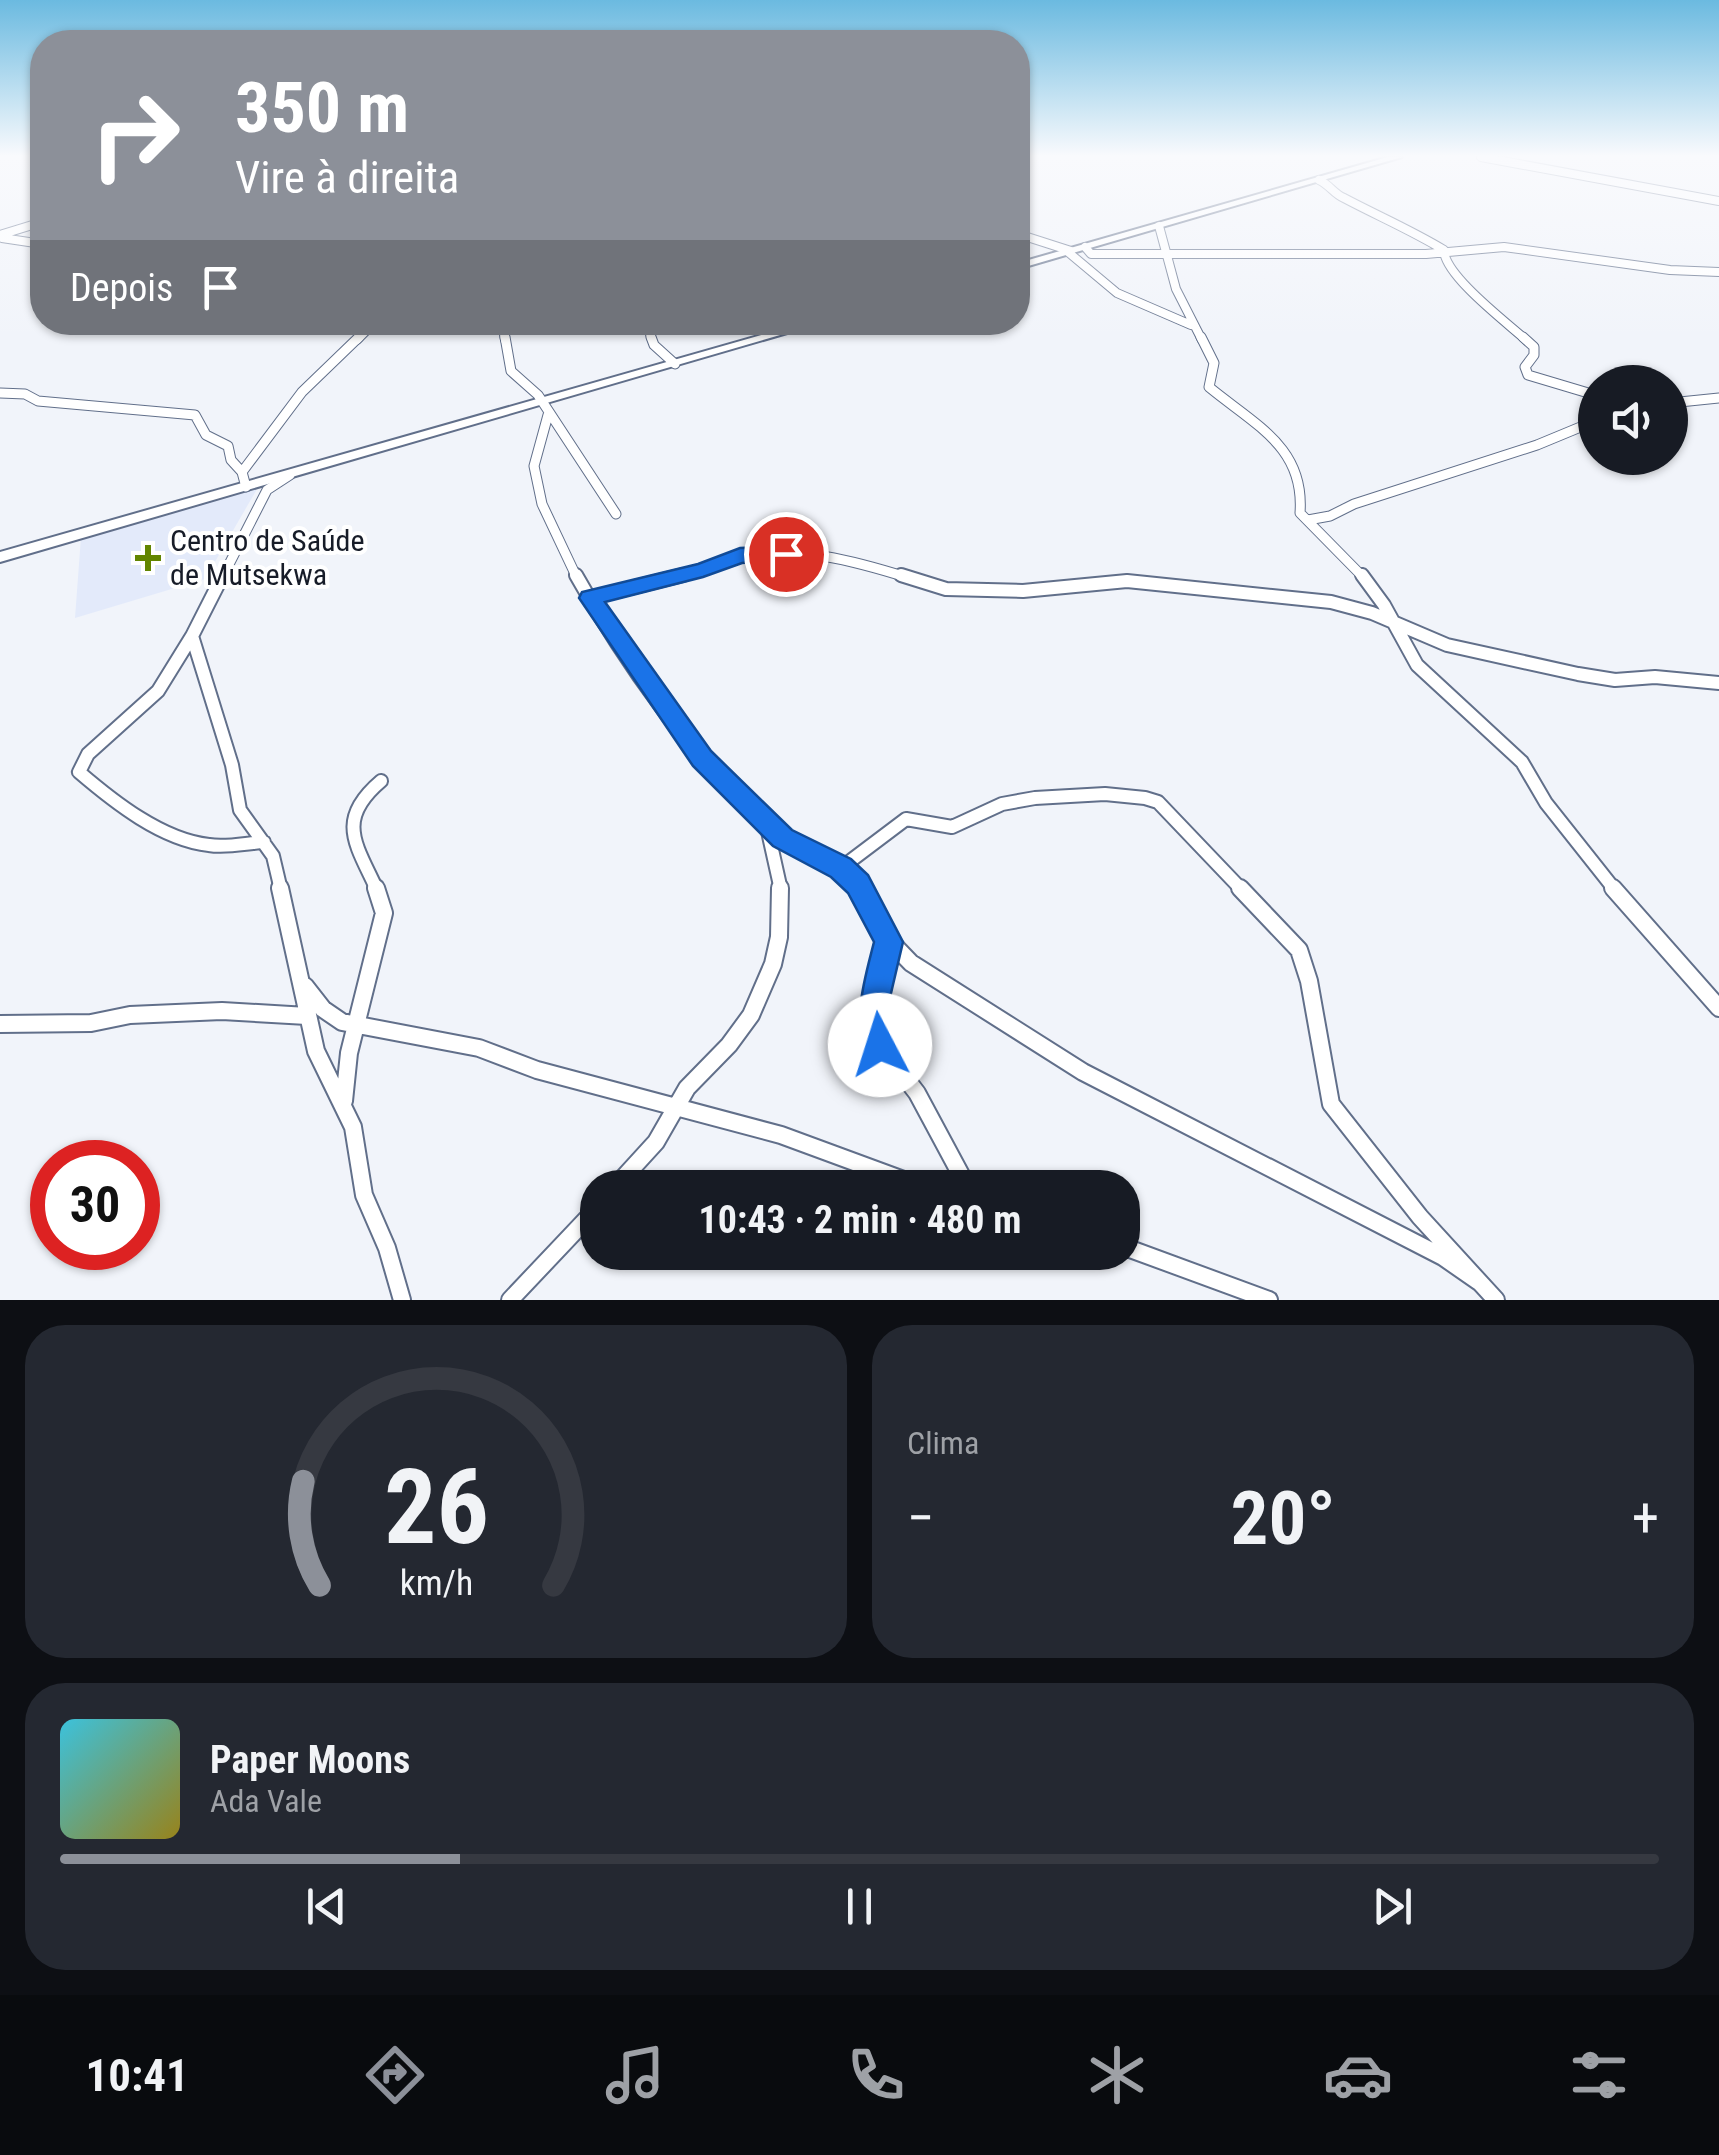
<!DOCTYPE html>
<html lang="pt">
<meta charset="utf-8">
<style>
:root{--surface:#171b24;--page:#242831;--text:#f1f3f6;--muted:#9ea1a6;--line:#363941;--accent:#8c9099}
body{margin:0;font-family:"Roboto Condensed",sans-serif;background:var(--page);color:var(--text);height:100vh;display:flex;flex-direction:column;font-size:38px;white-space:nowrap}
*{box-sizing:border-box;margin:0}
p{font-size:32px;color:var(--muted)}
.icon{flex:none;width:55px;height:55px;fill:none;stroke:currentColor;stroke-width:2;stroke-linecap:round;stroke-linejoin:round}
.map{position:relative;height:1300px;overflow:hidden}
.side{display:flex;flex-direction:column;gap:25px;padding:25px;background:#0d0f14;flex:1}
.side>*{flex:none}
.guide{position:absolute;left:30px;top:30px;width:1000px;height:305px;border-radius:40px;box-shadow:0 2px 8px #0004;background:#8c9099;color:#fff;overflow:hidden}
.fabs{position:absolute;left:1578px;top:365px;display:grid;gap:20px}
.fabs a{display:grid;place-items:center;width:110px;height:110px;border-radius:50%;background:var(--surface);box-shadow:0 2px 8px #0004;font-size:50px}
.speed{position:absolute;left:30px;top:1140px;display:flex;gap:20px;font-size:50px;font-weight:700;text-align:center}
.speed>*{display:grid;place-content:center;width:130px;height:130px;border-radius:50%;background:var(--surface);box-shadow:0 2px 8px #0004;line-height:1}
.speed .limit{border:15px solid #d22;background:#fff;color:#111}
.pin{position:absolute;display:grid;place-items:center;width:85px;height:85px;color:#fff;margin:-42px;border:5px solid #fff;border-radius:50%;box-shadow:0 2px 10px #0007}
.me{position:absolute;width:110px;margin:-55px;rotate:355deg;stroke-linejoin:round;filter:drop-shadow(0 0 8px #0008)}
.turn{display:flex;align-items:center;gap:35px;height:210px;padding:0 40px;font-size:45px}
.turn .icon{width:130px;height:130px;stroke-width:2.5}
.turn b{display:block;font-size:70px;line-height:85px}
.then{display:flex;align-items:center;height:95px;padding:0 40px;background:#0003;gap:20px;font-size:38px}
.big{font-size:75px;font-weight:700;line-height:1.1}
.side .card{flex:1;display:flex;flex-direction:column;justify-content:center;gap:15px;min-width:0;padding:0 35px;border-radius:40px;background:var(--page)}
.side .dial{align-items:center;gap:0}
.dial svg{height:260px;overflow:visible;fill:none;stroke:var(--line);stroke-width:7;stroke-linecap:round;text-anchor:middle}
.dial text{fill:var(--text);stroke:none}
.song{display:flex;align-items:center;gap:30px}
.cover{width:120px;height:120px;border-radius:15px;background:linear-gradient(135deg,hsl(190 70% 55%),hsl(50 70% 35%))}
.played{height:10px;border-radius:5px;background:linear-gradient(90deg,var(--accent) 25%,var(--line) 25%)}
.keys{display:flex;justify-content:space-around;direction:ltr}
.heat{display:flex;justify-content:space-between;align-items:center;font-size:55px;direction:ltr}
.side .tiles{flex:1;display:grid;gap:25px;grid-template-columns:1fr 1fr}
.card:last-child{grid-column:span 2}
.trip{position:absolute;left:580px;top:1170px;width:560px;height:100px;border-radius:40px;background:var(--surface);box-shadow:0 2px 8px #0004;font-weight:700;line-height:100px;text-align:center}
.dock{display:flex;height:160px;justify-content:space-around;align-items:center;background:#090b0e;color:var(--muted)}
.dock .icon{width:70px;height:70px}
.dock .on{color:var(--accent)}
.dock b{font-size:45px;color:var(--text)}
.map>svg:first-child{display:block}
.built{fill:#e3eafa}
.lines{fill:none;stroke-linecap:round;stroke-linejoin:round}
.street-far3-casing{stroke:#616f8a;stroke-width:10}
.street-far2-casing{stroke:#616f8a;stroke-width:11}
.street-far1-casing{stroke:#616f8a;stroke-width:16}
.street-casing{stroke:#616f8a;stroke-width:20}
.secondary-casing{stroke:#616f8a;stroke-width:4}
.street-far3{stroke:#fff;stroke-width:8}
.street-far2{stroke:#fff;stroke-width:9}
.street-far1{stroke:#fff;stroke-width:12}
.street{stroke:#fff;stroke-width:16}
.secondary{fill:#fff;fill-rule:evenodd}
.route{fill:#1a73e8;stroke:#114b97;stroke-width:2.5}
.poi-dot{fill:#628500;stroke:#fff;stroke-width:4}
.labels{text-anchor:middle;stroke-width:8;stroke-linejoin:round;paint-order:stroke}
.poi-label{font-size:30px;fill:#171c28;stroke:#fff;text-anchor:start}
</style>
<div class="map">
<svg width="1719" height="1300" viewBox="0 0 1719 1300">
<rect width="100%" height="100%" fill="#f1f4fa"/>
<path class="built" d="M257,489L205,579L75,618L81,537Z"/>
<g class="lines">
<g class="street-far3-casing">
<path id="street-far3" d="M1481,157L1719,201
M1319,180C1330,185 1334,194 1344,198C1378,216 1411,230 1444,250C1444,275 1506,322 1526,340
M1159,226L1176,289L1202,340
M1018,234L1071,251
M0,235L42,222
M2,238L42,244
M1085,247L1091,254H1426L1504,247L1670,270L1719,272
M1068,252L1117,293L1191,325
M502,322L505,340
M646,322L652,340
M357,340L375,322"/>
</g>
<g class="street-far2-casing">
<path id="street-far2" d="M505,337L511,371L538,395L616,514
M651,337L654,345L675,364
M1201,337L1214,363L1209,387C1255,425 1305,447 1300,513L1364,578
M1523,337L1534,347V355L1525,367L1528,375L1595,395
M0,393L25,394L38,401L195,415L206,435L228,446L231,460L242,472
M1670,403L1719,398
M548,415L534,466L542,504L577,578
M246,487L242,472L302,392L359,337
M1308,520L1330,516L1354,504L1537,445L1595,421
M222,578L267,490L290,475
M673,578C695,572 717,560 740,556C796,545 855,561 909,578"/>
</g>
<g class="street-far1-casing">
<path id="street-far1" d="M223,575L192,636L232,765L240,810L273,856L281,890
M576,575C624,661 693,760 768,825C797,851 838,858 862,890
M901,575L946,589L1023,591L1127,581L1331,602L1372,613L1447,645L1578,674L1615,680L1655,677L1719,683
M1362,575L1384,605L1417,665L1522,762L1546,803L1615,890
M590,598L683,575
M192,636L158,691L88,754L79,772C114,802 162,840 209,845C227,848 246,843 264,842
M767,827L781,890
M841,868L906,819L952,827L1002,804L1035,798L1105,794L1145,798L1158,802L1242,890
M377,890C356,844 335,820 381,781"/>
</g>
<g class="street-casing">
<path id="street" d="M280,888L316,1051L353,1127L364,1195L387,1248L402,1300
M861,888L884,935L911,963L1083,1072L1443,1257L1479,1282
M1240,888L1299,950L1309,981L1331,1104L1420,1217L1496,1300
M1613,888L1719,1008
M888,942L873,1006L880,1045L917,1093L968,1188
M305,986L323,1009L342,1022L479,1048L537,1070L781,1135L925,1188
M0,1024L91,1023L130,1015L222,1011L307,1016
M344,1101L349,1053L384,913L376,888
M614,1188L656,1142L687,1088L729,1045L751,1015L773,964L779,937L780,888
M1122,1246L1269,1300
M510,1300L598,1207"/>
</g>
<g class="secondary-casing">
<path id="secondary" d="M1388,157H1402L1018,269V263Z
M807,322H825L0,562V552Z"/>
</g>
<use href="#street-far3" class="street-far3"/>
<use href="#street-far2" class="street-far2"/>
<use href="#street-far1" class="street-far1"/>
<use href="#street" class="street"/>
<use href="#secondary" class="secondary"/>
</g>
<linearGradient id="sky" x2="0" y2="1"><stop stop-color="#6bbae0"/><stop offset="0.46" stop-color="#f9fafd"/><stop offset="1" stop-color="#f9fafd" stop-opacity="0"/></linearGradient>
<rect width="1719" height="339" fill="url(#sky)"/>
<path class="route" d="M786,546L793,548L796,554L793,559L742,563L703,577L605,602L711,751L792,830L851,859L868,875L903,942L888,1006L895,1045L891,1056L880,1061L868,1056C852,1017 864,982 874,942L848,893L831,877L773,846L693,766L579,598L582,592L698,564L740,548Z"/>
<path class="poi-dot" d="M143 543h10v10h10v10h-10v10h-10v-10h-10v-10h10z"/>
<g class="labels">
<g class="poi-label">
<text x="170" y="551">Centro de Saúde<tspan x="170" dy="34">de Mutsekwa</tspan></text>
</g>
</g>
</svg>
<div class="fabs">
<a><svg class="icon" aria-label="sound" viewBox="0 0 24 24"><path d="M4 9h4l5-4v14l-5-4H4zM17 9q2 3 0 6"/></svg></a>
</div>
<div class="speed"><div class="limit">30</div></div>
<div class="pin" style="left:786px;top:554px;background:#d93025"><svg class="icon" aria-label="arrive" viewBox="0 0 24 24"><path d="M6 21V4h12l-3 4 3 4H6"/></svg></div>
<svg class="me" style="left:880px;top:1045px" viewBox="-20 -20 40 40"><circle r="19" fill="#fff"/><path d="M0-13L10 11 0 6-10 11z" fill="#1a73e8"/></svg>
<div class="trip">10:43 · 2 min · 480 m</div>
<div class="guide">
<div class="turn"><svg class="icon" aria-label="right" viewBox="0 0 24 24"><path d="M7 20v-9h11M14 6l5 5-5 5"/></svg><div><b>350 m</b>Vire à direita</div></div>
<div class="then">Depois<svg class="icon" aria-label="arrive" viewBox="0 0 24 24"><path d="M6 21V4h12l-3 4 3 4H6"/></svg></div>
</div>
</div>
<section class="side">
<div class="tiles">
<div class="card dial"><svg viewBox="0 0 100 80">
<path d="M14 69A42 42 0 1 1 86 69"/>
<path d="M14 69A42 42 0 0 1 9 37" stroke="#8c9099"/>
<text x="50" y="56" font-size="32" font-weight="700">26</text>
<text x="50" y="72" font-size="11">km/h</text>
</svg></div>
<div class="card"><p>Clima</p>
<div class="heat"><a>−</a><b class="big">20°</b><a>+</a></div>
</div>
<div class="card">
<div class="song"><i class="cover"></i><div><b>Paper Moons</b><p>Ada Vale</p></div></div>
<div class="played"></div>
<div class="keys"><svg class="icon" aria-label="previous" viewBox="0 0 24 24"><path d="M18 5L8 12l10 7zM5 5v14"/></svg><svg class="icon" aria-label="pause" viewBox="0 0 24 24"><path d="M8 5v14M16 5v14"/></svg><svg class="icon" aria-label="next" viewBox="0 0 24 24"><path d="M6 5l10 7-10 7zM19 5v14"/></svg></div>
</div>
</div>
</section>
<nav class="dock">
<b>10:41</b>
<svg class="icon on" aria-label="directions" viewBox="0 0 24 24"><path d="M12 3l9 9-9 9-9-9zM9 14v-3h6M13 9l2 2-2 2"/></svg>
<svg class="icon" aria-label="music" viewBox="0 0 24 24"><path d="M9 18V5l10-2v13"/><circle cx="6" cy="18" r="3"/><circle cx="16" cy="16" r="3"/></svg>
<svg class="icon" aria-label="phone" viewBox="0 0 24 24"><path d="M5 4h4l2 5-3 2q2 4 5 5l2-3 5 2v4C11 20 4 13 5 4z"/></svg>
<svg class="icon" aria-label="climate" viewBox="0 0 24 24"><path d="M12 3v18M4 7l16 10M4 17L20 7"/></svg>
<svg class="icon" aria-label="car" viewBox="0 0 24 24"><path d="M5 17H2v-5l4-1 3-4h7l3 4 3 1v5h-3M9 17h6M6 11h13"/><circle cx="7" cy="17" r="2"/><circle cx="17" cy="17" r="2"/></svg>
<svg class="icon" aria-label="filters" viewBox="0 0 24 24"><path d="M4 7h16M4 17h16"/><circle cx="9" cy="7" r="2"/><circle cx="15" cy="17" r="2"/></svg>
</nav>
